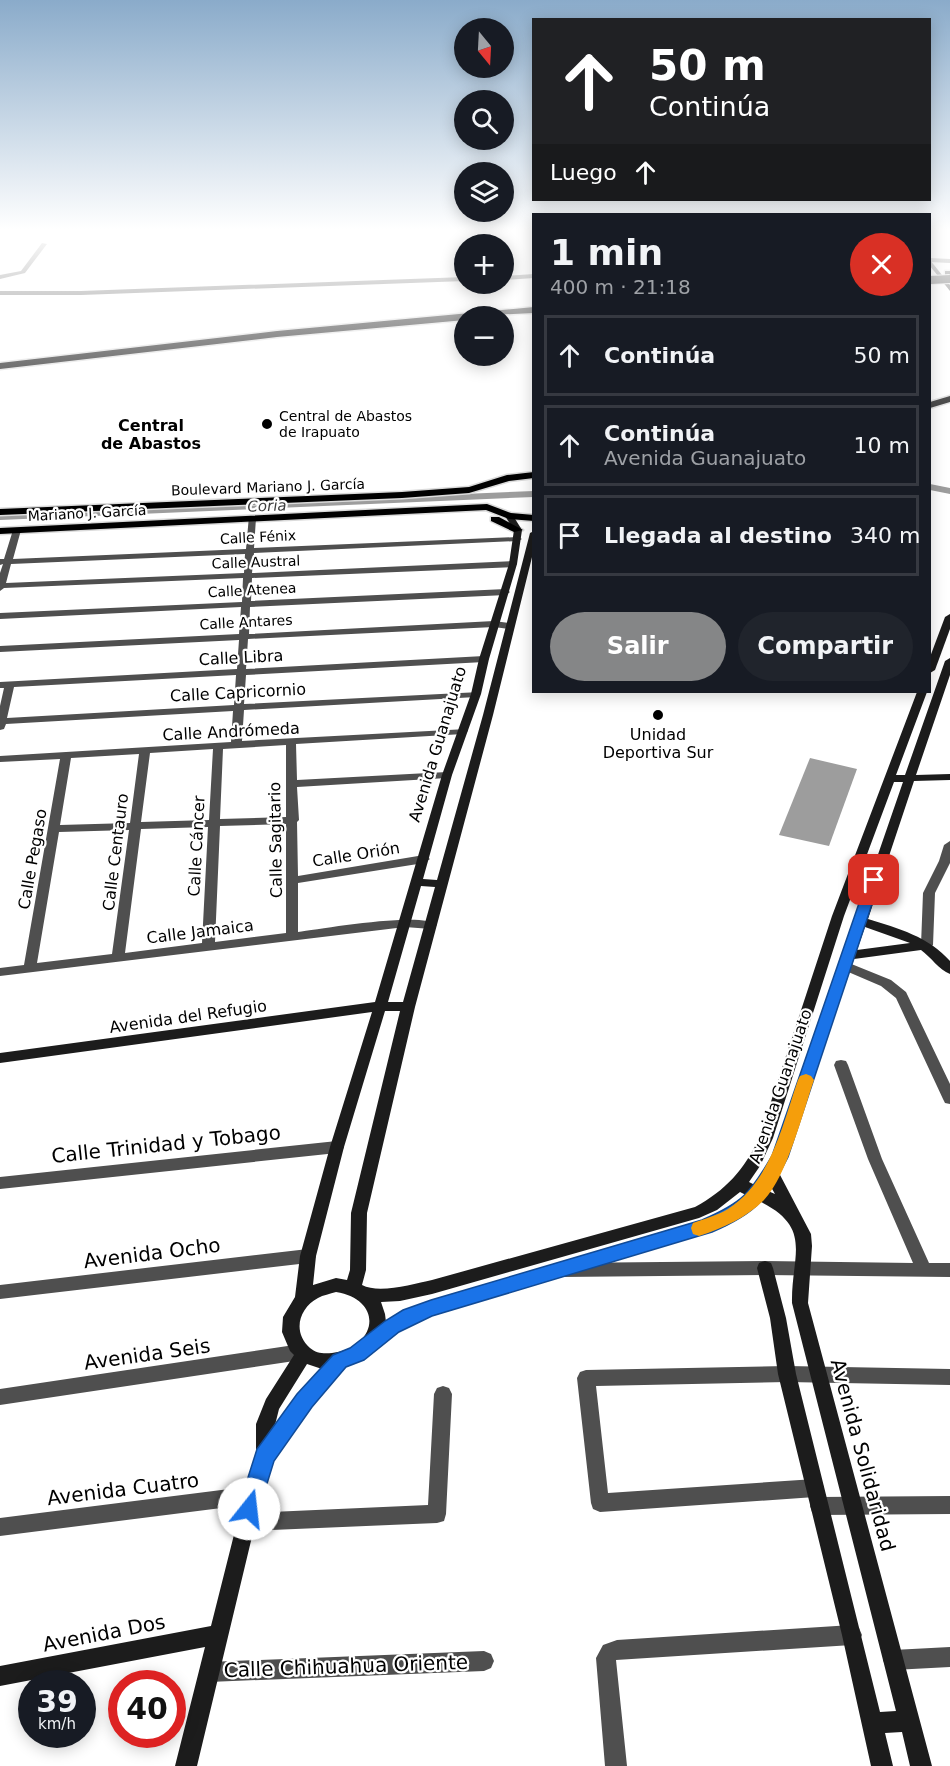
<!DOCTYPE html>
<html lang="es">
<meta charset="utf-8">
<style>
:root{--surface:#171b24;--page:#20242c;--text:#f1f3f6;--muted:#9ea1a6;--line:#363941;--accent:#858687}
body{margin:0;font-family:"DejaVu Sans",sans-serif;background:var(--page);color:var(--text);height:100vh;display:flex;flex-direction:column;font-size:22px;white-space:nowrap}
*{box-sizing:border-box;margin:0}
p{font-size:20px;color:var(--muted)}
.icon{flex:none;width:33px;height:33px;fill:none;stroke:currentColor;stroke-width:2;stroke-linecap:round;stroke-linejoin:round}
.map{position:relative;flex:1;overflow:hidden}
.drawer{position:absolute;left:532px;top:213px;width:399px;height:480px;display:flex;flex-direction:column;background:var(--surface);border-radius:0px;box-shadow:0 3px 15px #0003}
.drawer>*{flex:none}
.banner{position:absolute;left:532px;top:18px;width:399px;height:183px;border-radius:0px;box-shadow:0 3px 15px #0003;background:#202124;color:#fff;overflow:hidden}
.needle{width:39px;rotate:162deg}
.tools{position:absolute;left:454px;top:18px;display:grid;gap:12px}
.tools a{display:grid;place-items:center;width:60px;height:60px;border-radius:50%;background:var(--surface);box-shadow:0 3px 15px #0003;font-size:30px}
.speed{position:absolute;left:18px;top:1670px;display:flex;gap:12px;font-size:30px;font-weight:700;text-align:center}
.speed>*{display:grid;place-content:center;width:78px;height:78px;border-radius:50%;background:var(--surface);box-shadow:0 3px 15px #0003;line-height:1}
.speed small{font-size:15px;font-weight:400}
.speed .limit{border:9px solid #d22;background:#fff;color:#111}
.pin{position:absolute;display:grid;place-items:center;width:51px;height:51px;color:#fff;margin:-26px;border-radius:12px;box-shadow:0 3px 9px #0006}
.me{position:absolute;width:66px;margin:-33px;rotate:16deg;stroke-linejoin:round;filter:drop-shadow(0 0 4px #0008)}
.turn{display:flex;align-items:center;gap:21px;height:126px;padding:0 18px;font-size:27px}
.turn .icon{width:78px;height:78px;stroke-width:2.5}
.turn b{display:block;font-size:42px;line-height:51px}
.then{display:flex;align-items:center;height:57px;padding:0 18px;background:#0003;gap:12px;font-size:22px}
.round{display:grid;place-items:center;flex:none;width:63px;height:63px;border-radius:32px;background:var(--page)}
.head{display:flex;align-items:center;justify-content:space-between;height:102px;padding:0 18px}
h1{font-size:36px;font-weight:700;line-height:45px}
.action{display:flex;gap:12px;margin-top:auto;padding:12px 18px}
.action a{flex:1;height:69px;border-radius:36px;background:var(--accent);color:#fff;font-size:24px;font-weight:700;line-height:69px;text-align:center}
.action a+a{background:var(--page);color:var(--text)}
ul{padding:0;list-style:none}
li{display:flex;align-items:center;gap:18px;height:81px;margin:0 12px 9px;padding:0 6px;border:3px solid var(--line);border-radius:0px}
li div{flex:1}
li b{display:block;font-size:22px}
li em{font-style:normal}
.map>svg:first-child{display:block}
.water{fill:#9d9d9d}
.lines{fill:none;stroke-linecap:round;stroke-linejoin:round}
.canal{fill:#9d9d9d;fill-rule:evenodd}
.primary-casing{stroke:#dbdbdb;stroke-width:3}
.highway-casing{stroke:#dbdbdb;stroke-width:3}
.street{fill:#4f4f4f;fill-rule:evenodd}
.secondary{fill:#1c1c1c;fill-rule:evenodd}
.primary{fill:#000;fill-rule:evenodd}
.highway{fill:#000;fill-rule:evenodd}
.highway-bridge-casing{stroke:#dbdbdb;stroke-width:10;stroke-linecap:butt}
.highway-bridge{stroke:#000;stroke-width:8}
.route{fill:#1a73e8;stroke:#114b97;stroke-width:1.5}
.slow{fill:#f59e0b}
.poi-dot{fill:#000;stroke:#fff;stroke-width:2}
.labels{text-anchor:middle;stroke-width:4.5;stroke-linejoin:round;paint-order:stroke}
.far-poi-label{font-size:14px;fill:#000;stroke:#fff;text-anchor:start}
.far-street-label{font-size:14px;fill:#000;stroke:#fff}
.far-water-label{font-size:15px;font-style:italic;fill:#3e3e3e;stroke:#fff}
.far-quarter-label{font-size:16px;font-weight:bold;fill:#000;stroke:#fff}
.street-label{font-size:16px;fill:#000;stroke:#fff}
.poi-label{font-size:16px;fill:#000;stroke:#fff}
.near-street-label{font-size:20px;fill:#000;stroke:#fff}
</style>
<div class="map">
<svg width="950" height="1766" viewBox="0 0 950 1766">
<rect width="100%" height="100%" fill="#fff"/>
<!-- water -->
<polygon class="water" points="810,758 857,769 829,846 779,835"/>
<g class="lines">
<!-- canal -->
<g class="canal">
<polygon points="930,484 950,488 950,494 930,490"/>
<polygon points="534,491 534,497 0,520 0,514"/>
</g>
<defs>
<g id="primary">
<polygon points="950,396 950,402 930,408 930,402"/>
<polygon points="534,472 534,478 509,481 469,493 402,498 0,515 0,509 402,492 469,487 507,475"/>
<polygon points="487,504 511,513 534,515 534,521 509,519 486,510 0,534 0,528"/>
<polygon points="491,517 499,517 523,530 514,532 491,521"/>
</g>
<g id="highway">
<rect x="945" y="271" width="5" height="4"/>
<polygon points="534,307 534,313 465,316 465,320 277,337 0,369 0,363 277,331"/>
</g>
</defs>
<!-- primary casing -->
<use href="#primary" class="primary-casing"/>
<!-- highway casing -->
<use href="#highway" class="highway-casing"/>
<!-- street -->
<g class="street">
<polygon points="42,243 47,244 25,273 0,279 0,275 21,271"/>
<polygon points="930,258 950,259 950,263 930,262"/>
<polygon points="534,274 534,278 504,280 504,276"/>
<polygon points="465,277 465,281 81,295 0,295 0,291 81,291"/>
<path d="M 249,516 L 256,518 L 254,548 L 518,537 L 522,539 L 518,541 L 254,553 L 252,573 L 513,561 L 517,564 L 513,567 L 252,578 L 251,601 L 506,589 L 510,592 L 506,595 L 250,607 L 249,634 L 494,621 L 509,623 L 514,626 L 509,629 L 494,627 L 248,639 L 246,669 L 484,656 L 489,659 L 484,662 L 246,675 L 244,704 L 480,692 L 480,696 L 476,697 L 244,710 L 242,741 L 467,729 L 468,731 L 463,734 L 296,744 L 297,780 L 447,772 L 452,775 L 447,778 L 297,787 L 299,820 L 297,822 L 298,876 L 424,855 L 430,859 L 424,863 L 298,883 L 298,932 C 321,929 424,911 437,925 L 431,929 L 405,927 L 0,976 L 0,968 L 24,965 L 60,759 L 0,762 L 0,756 L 231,742 L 233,711 L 6,724 L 4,729 L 0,730 L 0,706 L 4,688 L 0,688 L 0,682 L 237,669 L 239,640 L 0,652 L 0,646 L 239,634 L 241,607 L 0,619 L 0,613 L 242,602 L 243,578 L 4,588 L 0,591 L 0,573 L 3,564 L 0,565 L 0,559 L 4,559 L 13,530 L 17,528 L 21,530 L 13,559 L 246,549 ZM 245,554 L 244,573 L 6,583 L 11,564 ZM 236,675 L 234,705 L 7,718 L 14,687 ZM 286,745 L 286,817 L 220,819 L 223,749 ZM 213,749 L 209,820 L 141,822 L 150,753 ZM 139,754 L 130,823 L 60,825 L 71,758 ZM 286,824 L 286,933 L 215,942 L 220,826 ZM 208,827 L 202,943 L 125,953 L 141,829 ZM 129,830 L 112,954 L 37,963 L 59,832 Z"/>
<polygon points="950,841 950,863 935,893 933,945 927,949 921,945 923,893 939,861 944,845"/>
<polygon points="844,961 891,980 906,992 950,1084 950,1104 945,1103 943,1099 896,998 881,986 839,968 838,965"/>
<polygon points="841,1060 846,1061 848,1065 882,1159 929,1263 950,1263 950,1277 765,1275 561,1277 555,1275 553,1270 555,1265 561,1263 765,1261 913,1263 868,1159 834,1065 836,1061"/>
<polygon points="337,1141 342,1143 344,1147 342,1151 337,1153 0,1189 0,1177"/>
<polygon points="308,1249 314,1251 316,1256 314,1261 308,1263 0,1299 0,1285"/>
<polygon points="301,1344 307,1347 310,1352 307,1357 301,1360 0,1405 0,1389"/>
<polygon points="787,1366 950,1369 950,1385 787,1382 596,1386 608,1493 815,1479 822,1482 824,1488 822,1494 815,1497 600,1512 593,1509 591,1503 577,1378 580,1372 586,1370"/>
<polygon points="443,1386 449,1388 452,1394 446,1514 444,1521 437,1523 246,1531 239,1529 237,1522 239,1515 246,1513 428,1505 434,1394 437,1388"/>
<polygon points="253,1486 260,1489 262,1495 260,1501 253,1504 0,1536 0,1518"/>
<polygon points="950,1496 950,1514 819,1515 812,1512 810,1506 812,1500 819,1497"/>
<polygon points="852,1625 859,1628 862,1635 859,1642 852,1645 616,1660 627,1766 605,1766 596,1658 603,1645 617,1640"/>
<polygon points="950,1647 950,1667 893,1670 886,1667 883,1660 886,1653 893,1650"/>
<polygon points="484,1651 491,1654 494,1661 491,1668 484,1671 209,1682 202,1679 199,1672 202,1665 209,1662"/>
</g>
<!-- secondary -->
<g class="secondary">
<polygon points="930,260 950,285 950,291 930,266"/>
<path d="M 506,514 L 512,514 L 522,530 L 517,564 L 489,659 L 481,694 L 452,775 L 423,879 L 437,880 L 483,715 L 530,533 L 534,531 L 534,549 L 493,715 L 415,1007 L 367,1213 L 366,1270 L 362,1285 C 379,1294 413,1284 432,1280 L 695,1207 C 725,1191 745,1169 759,1138 L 832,916 L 917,692 L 927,692 L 896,775 L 905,775 L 945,661 L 950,658 L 950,675 L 916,775 L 950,774 L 950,780 L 914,781 L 868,919 C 898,928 929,937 950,961 L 950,974 C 939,970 931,957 921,950 L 854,959 L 787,1157 L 779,1173 L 811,1234 L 812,1246 L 808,1303 L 932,1766 L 910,1766 L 902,1732 L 885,1733 L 893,1766 L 871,1766 L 842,1635 L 778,1374 L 770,1318 L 757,1268 L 759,1263 L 765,1261 L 771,1263 L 773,1268 L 786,1318 L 796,1374 L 880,1712 L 896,1711 L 792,1303 C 791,1255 814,1228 759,1201 L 746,1213 L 726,1226 L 416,1321 L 377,1346 L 365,1358 L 345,1366 L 311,1407 L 273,1460 L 262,1495 L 197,1766 L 175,1766 L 205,1647 L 0,1686 L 0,1666 L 211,1626 L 244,1495 L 256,1456 L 256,1424 L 266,1399 L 294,1355 L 290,1351 L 282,1332 L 283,1317 L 295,1297 L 300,1256 L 330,1147 L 372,1012 L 0,1063 L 0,1053 L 375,1002 L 442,775 L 471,694 L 479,659 L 509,564 L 514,530 L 505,516 ZM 894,782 L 903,782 L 844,953 L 841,956 L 842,958 L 773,1157 L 755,1185 L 749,1182 L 760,1166 L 773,1138 L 844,916 ZM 421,886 L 435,887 L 403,1002 L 388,1002 ZM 865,927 L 910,943 L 857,950 ZM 385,1011 L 400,1011 L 351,1213 L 350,1270 L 347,1280 L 336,1278 L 313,1285 L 316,1256 L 344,1147 ZM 771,1187 L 775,1194 L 768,1191 ZM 740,1192 L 746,1195 L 715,1216 L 431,1301 L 404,1311 L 386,1322 L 385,1314 L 381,1302 L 400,1301 L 432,1294 L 699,1218 L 717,1210 ZM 336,1292 C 385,1300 377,1348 332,1353 C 323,1354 316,1353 310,1348 C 292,1332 299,1308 318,1298 C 323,1295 330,1294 336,1292 ZM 307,1364 L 322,1369 L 274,1429 L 279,1409 Z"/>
<polygon points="950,614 950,629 935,670 930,673 930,657 945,617"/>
</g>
<!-- primary -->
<use href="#primary" class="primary"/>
<!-- highway -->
<use href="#highway" class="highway"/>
<defs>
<polyline id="highway-bridge" points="931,280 950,279"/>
</defs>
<!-- highway-bridge casing -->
<use href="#highway-bridge" class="highway-bridge-casing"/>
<!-- highway-bridge -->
<use href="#highway-bridge" class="highway-bridge"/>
</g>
<!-- sky -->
<linearGradient id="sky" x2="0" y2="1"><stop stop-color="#8aabca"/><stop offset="0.48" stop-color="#fff"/><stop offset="1" stop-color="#fff" stop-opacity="0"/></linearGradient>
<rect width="950" height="477" fill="url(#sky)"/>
<!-- route -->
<path class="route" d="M 874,876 L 880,880 L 788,1157 C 766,1200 758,1212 712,1232 L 432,1316 L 399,1332 L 364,1360 L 346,1367 L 312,1407 L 274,1461 L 257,1516 L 249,1519 L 242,1516 L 238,1509 L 257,1449 L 297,1394 L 333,1355 L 350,1348 L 385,1321 L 403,1310 L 431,1300 L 702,1220 C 742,1203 750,1194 772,1156 L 867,880 Z"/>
<!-- slow -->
<path class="slow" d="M 806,1074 L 811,1076 L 814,1080 C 803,1112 787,1176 764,1200 C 746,1218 723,1228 699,1236 L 693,1234 L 691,1228 L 693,1223 C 704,1219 718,1215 728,1209 C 771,1181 782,1126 798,1080 L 800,1076 Z"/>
<!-- markers -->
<g class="poi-dot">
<circle cx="267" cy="424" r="6"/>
<circle cx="658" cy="715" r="6"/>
</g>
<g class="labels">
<!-- far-poi labels -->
<g class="far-poi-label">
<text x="279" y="421">Central de Abastos<tspan x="279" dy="16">de Irapuato</tspan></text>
</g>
<!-- far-street labels -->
<g class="far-street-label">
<text transform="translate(268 487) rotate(-2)" y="5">Boulevard Mariano J. García</text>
<text transform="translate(87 513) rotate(-3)" y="5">Mariano J. García</text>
<text transform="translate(258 537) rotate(-3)" y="5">Calle Fénix</text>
<text transform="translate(256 562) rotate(-2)" y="5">Calle Austral</text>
<text transform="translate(252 590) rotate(-3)" y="5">Calle Atenea</text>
<text transform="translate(246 622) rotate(-3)" y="5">Calle Antares</text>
</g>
<!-- far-water labels -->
<g class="far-water-label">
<text transform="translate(267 506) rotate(-2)" y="5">Coria</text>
</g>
<!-- far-quarter labels -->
<g class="far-quarter-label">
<text x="151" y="431">Central<tspan x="151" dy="18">de Abastos</tspan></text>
</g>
<!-- street labels -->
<g class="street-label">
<text transform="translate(241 657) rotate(-3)" y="6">Calle Libra</text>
<text transform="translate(238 692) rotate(-3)" y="6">Calle Capricornio</text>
<text transform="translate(231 731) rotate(-3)" y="6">Calle Andrómeda</text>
<text transform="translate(437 744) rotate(-73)" y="6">Avenida Guanajuato</text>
<text transform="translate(275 840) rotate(-91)" y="6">Calle Sagitario</text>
<text transform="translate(196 846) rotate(-87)" y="6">Calle Cáncer</text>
<text transform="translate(115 852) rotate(-83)" y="6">Calle Centauro</text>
<text transform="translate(356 854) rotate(-9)" y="6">Calle Orión</text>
<text transform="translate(32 859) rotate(-80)" y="6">Calle Pegaso</text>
<text transform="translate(200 931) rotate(-7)" y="6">Calle Jamaica</text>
<text transform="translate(188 1016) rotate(-8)" y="6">Avenida del Refugio</text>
<text transform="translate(780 1086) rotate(-71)" y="6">Avenida Guanajuato</text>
</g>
<!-- poi labels -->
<g class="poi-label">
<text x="658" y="740">Unidad<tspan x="658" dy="18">Deportiva Sur</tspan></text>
</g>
<!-- near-street labels -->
<g class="near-street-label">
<text transform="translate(166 1144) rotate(-6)" y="7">Calle Trinidad y Tobago</text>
<text transform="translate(152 1253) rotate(-7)" y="7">Avenida Ocho</text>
<text transform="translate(147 1354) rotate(-8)" y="7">Avenida Seis</text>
<text transform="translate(863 1455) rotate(75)" y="7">Avenida Solidaridad</text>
<text transform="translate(123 1489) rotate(-7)" y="7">Avenida Cuatro</text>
<text transform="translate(104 1633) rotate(-11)" y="7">Avenida Dos</text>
<text transform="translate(346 1666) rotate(-2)" y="7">Calle Chihuahua Oriente</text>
</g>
</g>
</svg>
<div class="tools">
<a><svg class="needle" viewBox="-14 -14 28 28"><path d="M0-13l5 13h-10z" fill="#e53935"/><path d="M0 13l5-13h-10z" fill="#9ea1a6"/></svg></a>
<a><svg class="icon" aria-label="search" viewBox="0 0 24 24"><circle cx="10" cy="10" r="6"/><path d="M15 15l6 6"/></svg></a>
<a><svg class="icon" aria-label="layers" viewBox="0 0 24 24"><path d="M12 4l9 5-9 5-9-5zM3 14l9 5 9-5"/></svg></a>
<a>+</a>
<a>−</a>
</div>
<div class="speed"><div>39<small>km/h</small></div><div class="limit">40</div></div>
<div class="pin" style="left:874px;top:880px;background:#d93025"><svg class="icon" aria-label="arrive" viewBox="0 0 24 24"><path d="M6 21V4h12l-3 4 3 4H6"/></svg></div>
<svg class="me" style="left:249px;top:1509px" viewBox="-20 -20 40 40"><circle r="19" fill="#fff"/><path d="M0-13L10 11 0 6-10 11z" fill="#1a73e8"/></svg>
<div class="banner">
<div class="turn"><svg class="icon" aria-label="ahead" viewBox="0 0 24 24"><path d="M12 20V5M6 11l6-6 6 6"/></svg><div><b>50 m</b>Continúa</div></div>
<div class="then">Luego<svg class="icon" aria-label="ahead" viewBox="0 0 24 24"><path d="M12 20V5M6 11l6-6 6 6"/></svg></div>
</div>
<section class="drawer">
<div class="head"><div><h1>1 min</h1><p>400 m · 21:18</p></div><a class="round" style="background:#d93025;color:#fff"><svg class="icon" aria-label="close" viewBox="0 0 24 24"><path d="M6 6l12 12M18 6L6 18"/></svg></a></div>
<ul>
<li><svg class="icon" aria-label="ahead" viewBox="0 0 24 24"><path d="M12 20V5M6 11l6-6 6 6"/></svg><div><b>Continúa</b></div><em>50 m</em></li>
<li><svg class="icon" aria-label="ahead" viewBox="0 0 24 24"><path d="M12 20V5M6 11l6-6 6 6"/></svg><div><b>Continúa</b><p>Avenida Guanajuato</p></div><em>10 m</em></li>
<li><svg class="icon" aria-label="arrive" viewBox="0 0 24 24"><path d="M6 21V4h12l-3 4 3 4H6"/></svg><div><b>Llegada al destino</b></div><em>340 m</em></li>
</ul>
<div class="action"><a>Salir</a><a>Compartir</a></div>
</section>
</div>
